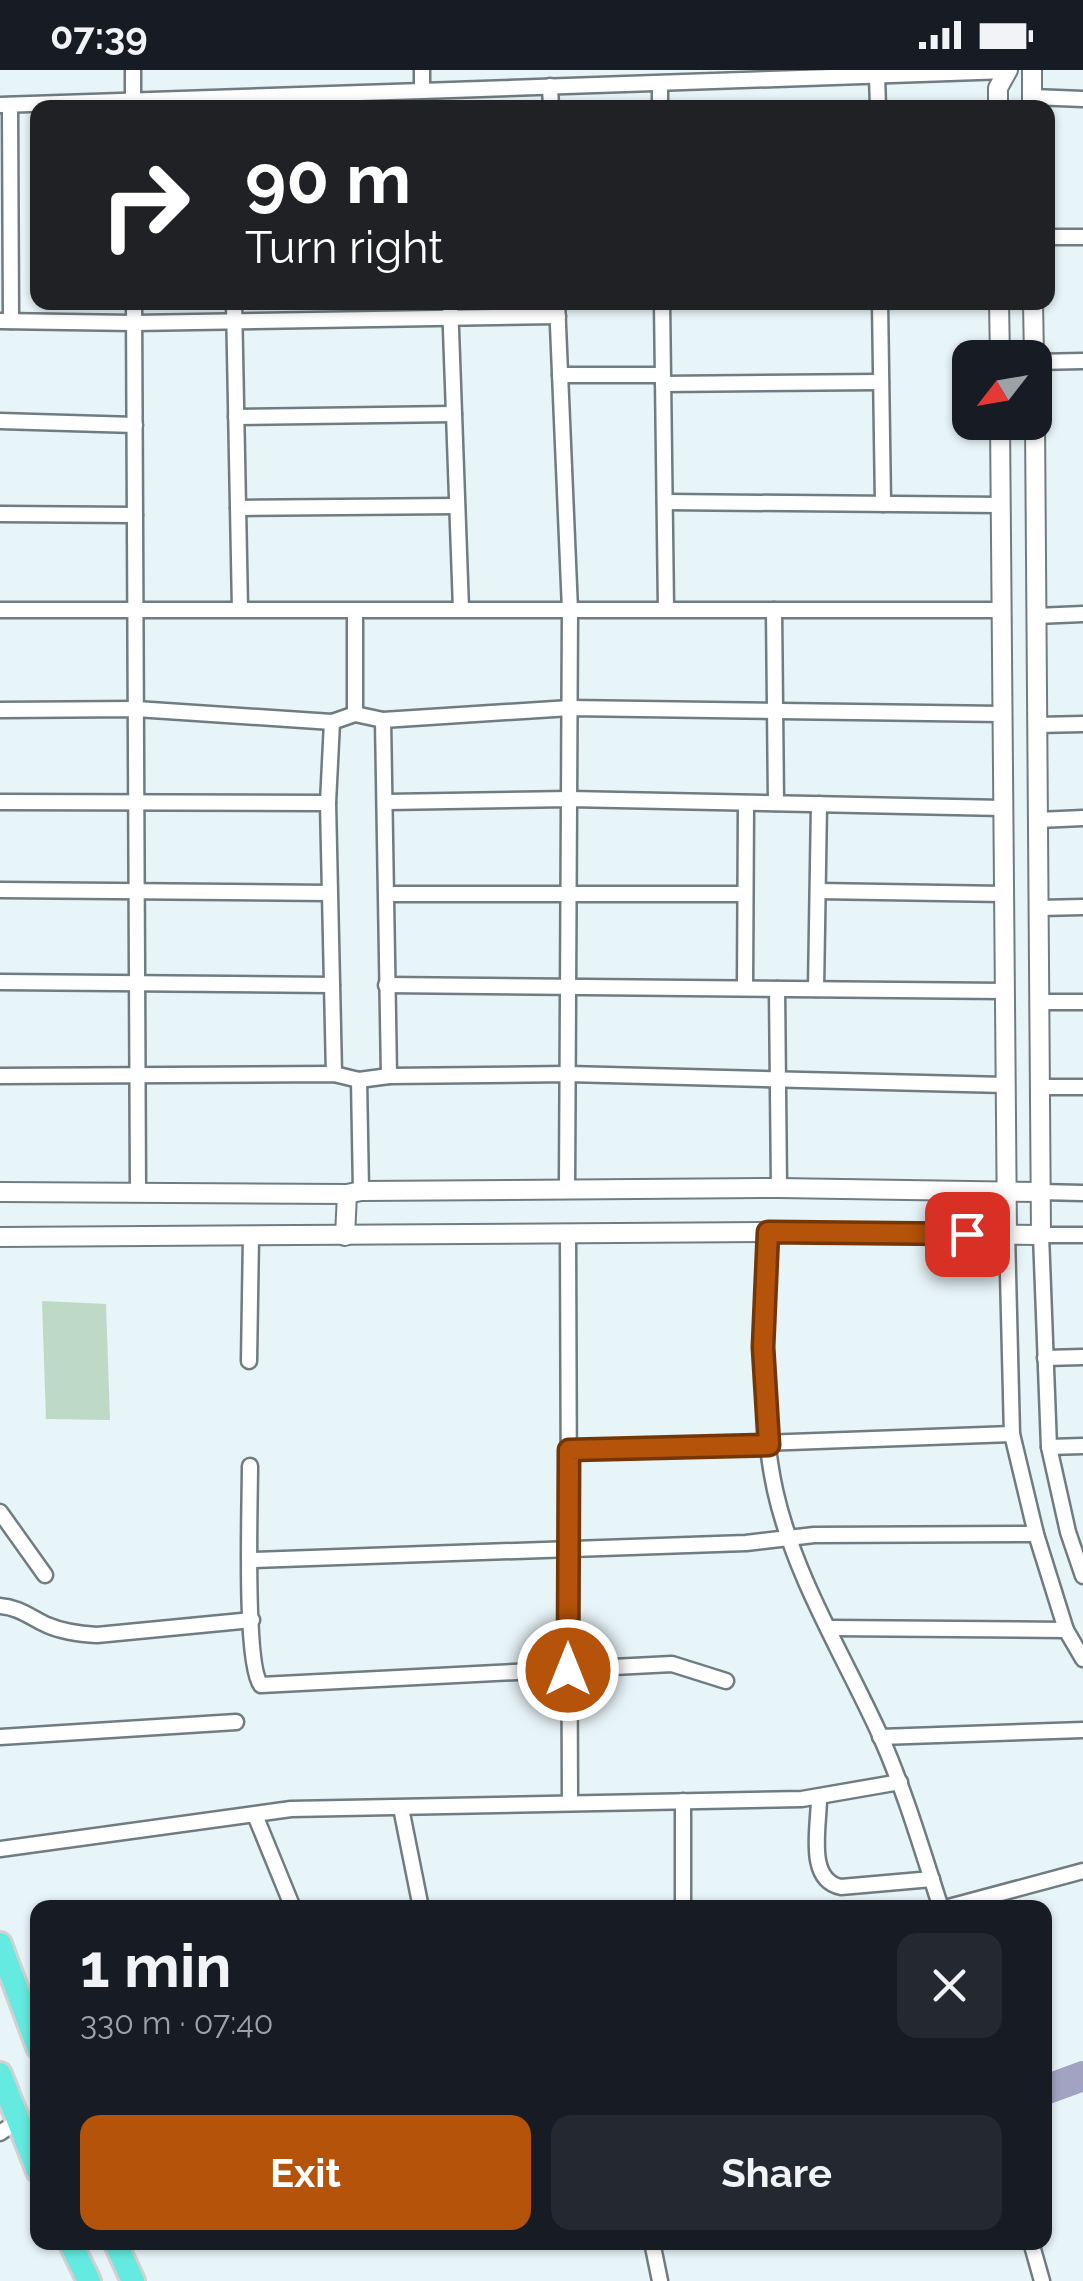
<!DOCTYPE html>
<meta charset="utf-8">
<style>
:root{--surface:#171b24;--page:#242831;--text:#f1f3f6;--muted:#9ea1a6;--accent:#b45309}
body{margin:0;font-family:Raleway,sans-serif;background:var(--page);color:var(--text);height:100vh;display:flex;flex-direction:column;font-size:38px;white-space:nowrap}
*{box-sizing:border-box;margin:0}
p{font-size:32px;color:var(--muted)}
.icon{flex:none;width:55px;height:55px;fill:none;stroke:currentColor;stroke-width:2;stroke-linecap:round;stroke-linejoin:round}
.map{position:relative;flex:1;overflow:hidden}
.panel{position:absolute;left:30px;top:1830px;width:1022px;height:350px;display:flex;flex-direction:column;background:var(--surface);border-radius:20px;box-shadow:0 2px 8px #0004}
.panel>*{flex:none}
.guide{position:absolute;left:30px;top:30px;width:1025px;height:210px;border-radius:20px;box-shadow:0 2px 8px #0004;background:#202124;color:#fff;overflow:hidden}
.needle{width:65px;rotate:239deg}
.buttons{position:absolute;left:952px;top:270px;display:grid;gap:20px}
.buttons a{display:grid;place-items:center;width:100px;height:100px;border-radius:20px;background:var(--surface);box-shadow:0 2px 8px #0004;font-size:50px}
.pin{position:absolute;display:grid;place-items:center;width:85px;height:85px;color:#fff;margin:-42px;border-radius:20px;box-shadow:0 5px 15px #0006}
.me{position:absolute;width:110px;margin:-55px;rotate:0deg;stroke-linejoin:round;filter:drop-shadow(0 0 8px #0008)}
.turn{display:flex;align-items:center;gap:35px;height:210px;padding:0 50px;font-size:45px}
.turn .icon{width:130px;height:130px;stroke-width:2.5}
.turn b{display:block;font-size:70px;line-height:85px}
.round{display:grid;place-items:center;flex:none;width:105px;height:105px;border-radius:20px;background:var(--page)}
.headline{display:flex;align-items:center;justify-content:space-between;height:170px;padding:0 50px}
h1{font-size:60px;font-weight:700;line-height:75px}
.primary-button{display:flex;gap:20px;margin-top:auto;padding:20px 50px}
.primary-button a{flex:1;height:115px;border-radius:20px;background:var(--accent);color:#fff;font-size:40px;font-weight:700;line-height:115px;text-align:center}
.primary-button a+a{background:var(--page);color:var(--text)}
.status{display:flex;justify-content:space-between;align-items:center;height:70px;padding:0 50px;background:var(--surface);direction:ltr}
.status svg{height:28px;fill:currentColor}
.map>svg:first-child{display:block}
.grass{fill:#bfd9c7}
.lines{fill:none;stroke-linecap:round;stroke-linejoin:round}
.river{stroke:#a2a2c3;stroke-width:30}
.minor-casing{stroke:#717c80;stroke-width:19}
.tertiary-casing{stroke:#717c80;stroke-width:22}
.trunk-casing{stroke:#d0d1d1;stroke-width:28}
.minor{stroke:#fff;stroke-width:14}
.tertiary{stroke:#fff;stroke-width:18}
.trunk{stroke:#64eae0;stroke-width:22}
.route-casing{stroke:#753606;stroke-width:25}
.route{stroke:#b45309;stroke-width:18}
</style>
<div class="status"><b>07:39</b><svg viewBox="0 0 49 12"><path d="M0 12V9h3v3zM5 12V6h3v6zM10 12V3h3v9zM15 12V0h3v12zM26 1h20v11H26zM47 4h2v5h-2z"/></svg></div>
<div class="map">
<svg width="1083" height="2211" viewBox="0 0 1083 2211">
<rect width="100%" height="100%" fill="#e7f4f8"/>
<!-- grass -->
<polygon class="grass" points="42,1231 106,1234 110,1350 46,1349"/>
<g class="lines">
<!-- river -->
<polyline class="river" points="1045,2020 1083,2006"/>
<defs>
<g id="minor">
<polyline points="133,0 133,38"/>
<polyline points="422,0 422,21 1007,1"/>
<polyline points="877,5 878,38"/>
<polyline points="660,15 660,38"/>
<polyline points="550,16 551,38"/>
<polyline points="1032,27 1083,29"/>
<polyline points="0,35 422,21"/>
<polyline points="10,35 11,251"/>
<polyline points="1048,167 1083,167"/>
<polyline points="134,232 138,1123"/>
<polyline points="234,232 240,539"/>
<polyline points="450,232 461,539"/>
<polyline points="557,232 570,540 567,1119"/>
<polyline points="662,232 666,539"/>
<polyline points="880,232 883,434"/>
<polyline points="0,251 134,253 558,246"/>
<polyline points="1035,292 1083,291"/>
<polyline points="560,305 662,305"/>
<polyline points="663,314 881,312"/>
<polyline points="236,347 454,344"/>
<polyline points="0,351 135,355"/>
<polyline points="665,432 1001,435"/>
<polyline points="238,438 457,436"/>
<polyline points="0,444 135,445"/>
<polyline points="0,540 1001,540"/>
<polyline points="774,540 776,733"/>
<polyline points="1036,546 1083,544"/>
<polyline points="0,640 136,639 332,652 355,644 383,650 570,638 1002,644"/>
<polyline points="355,644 355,541"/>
<polyline points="383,650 389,1006"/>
<polyline points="332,652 328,733 334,1004"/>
<polyline points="1037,655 1083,654"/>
<polyline points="0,732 328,733"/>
<polyline points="387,732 569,729 1003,738"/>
<polyline points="1038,750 1083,748"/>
<polyline points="0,820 329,823"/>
<polyline points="818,821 1004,824"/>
<polyline points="387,824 745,824"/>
<polyline points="1039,838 1083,837"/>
<polyline points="0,912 332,915"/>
<polyline points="386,915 1004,921"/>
<polyline points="745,918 746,733"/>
<polyline points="777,919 779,1118"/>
<polyline points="816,919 819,734"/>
<polyline points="1039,932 1083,932"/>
<polyline points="0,1006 334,1004 359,1010 389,1006 568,1004 1005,1015"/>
<polyline points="359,1010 361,1121"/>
<polyline points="1040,1017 1083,1017"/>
<polyline points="1040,1122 1083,1123"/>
<path d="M 768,1162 C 764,1247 757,1336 775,1420 C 794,1506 844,1586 880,1665 C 905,1721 922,1780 941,1838"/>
<polyline points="568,1163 570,1733"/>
<polyline points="1007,1164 1012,1364 1036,1464 1066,1560 1083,1589"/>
<polyline points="1083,1165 1041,1165 1049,1377 1068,1462 1083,1506"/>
<polyline points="1045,1288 1083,1287"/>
<polyline points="249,1291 251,1166"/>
<polyline points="1049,1377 1083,1376"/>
<polyline points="569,1380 1012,1364"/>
<path d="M 250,1396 C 250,1433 244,1594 261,1615 L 672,1594 L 726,1611"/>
<polyline points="0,1442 45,1505"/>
<polyline points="251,1490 746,1473 814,1465 1036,1464"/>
<path d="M 0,1536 C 18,1537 30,1547 47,1555 C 63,1562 79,1564 97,1565 L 252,1550"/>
<polyline points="829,1558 1066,1560"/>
<polyline points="0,1667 236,1652"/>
<polyline points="880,1667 1083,1660"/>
<path d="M 819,1728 C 819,1757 806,1810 841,1817 L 932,1809"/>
<polyline points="683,1731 683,1838"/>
<polyline points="401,1738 421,1838"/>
<polyline points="255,1745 293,1838"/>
<polyline points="0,1779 291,1739 802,1729 900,1712"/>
<polyline points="945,1838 1083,1801"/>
<polyline points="0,2063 16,2052"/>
<polyline points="652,2172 660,2211"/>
<polyline points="1031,2172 1042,2211"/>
</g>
<g id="tertiary">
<polyline points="1032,0 1032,38"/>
<polyline points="998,38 998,18 1008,0"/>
<polyline points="999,232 1000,288"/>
<polyline points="1033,232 1034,288"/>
<polyline points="1000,352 1007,1164"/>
<polyline points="0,1122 347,1124 361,1121 779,1118 1040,1122"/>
<polyline points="345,1166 347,1124"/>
<polyline points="0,1167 768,1162 1041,1165 1035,352"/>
</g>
<g id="trunk">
<polyline points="0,1874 38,1977"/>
<polyline points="0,2004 38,2101"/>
<polyline points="70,2172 89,2211"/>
<polyline points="115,2172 133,2211"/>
</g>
</defs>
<!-- minor casing -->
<use href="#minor" class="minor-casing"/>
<!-- tertiary casing -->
<use href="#tertiary" class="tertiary-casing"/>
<!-- trunk casing -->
<use href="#trunk" class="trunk-casing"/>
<!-- minor -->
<use href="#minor" class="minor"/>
<!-- tertiary -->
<use href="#tertiary" class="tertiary"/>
<!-- trunk -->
<use href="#trunk" class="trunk"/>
</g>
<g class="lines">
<defs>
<polyline id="route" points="568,1600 569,1380 769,1375 763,1277 768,1162 967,1164"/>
</defs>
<!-- route casing -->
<use href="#route" class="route-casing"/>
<!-- route -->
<use href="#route" class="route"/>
</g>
</svg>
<div class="buttons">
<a><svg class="needle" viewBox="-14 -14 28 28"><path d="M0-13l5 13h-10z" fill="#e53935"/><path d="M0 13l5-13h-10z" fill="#9ea1a6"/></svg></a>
</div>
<div class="pin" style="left:967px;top:1164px;background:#d93025"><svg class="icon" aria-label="arrive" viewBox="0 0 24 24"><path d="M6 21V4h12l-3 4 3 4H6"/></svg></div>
<svg class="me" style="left:568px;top:1600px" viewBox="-20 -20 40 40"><circle r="17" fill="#b45309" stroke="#fff" stroke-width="3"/><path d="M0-11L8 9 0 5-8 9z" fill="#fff"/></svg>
<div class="guide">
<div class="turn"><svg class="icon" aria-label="right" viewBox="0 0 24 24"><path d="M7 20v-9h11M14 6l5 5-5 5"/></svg><div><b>90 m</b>Turn right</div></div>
</div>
<section class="panel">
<div class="headline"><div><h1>1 min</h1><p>330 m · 07:40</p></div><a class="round"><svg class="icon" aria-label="close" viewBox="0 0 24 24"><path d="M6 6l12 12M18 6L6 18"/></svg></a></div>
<div class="primary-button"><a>Exit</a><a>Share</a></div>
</section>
</div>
